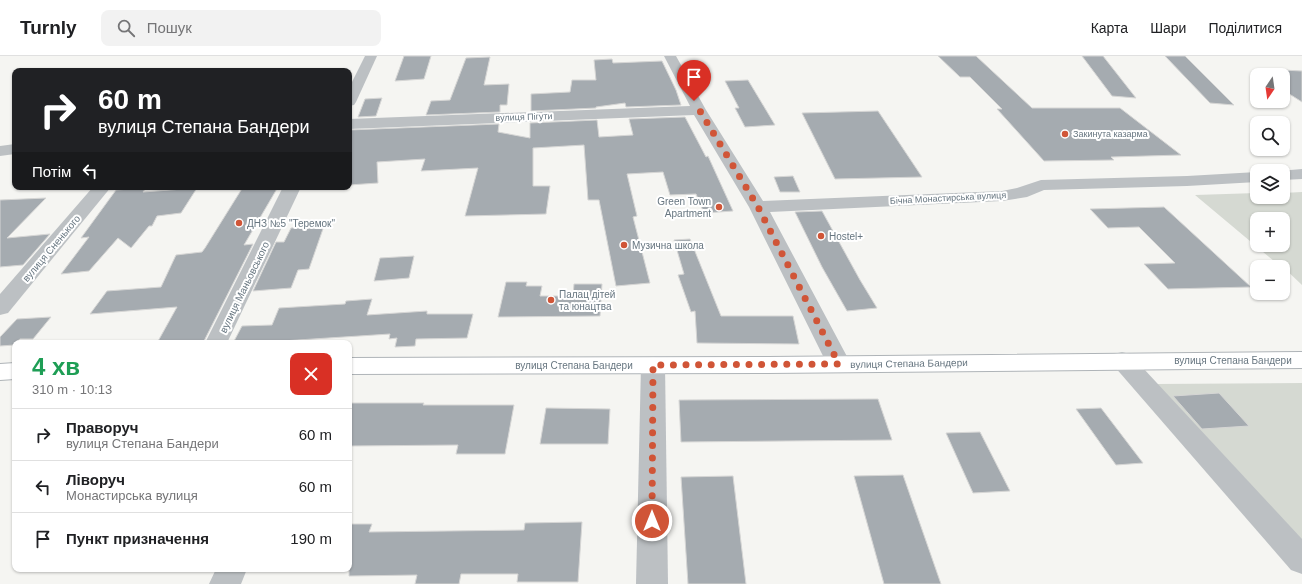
<!DOCTYPE html>
<html lang="uk">
<meta charset="utf-8">
<style>
:root{--surface:#fff;--page:#f2f2f2;--text:#202124;--muted:#757577;--line:#e0e0e0}
body{margin:0;font-family:Arial,sans-serif;background:var(--page);color:var(--text);height:100vh;display:flex;flex-direction:column;font-size:15px;white-space:nowrap}
*{box-sizing:border-box;margin:0}
p{font-size:13px;color:var(--muted)}
.icon{flex:none;width:22px;height:22px;fill:none;stroke:currentColor;stroke-width:2;stroke-linecap:round;stroke-linejoin:round}
.map{position:relative;flex:1;overflow:hidden}
.sheet{position:absolute;left:12px;top:284px;width:340px;height:232px;display:flex;flex-direction:column;background:var(--surface);border-radius:8px;box-shadow:0 1px 3px #0004}
.sheet>*{flex:none}
.banner{position:absolute;left:12px;top:12px;width:340px;height:122px;border-radius:8px;box-shadow:0 1px 3px #0004;background:#202124;color:#fff;overflow:hidden}
.needle{width:26px;rotate:193deg}
.fabs{position:absolute;left:1250px;top:12px;display:grid;gap:8px}
.fabs a{display:grid;place-items:center;width:40px;height:40px;border-radius:8px;background:var(--surface);box-shadow:0 1px 3px #0004;font-size:20px}
.pin{position:absolute;display:grid;place-items:center;width:34px;height:34px;color:#fff;margin:-41px -17px;border-radius:50% 50% 50% 0;rotate:-45deg;box-shadow:0 0 4px #0007}
.pin .icon{rotate:45deg}
.me{position:absolute;width:44px;margin:-22px;rotate:0deg;stroke-linejoin:round;filter:drop-shadow(0 0 3px #0008)}
.turn{display:flex;align-items:center;gap:14px;height:84px;padding:0 20px;font-size:18px}
.turn .icon{width:52px;height:52px;stroke-width:2.5}
.turn b{display:block;font-size:28px;line-height:34px}
.then{display:flex;align-items:center;height:38px;padding:0 20px;background:#0003;gap:8px;font-size:15px}
.round{display:grid;place-items:center;flex:none;width:42px;height:42px;border-radius:8px;background:var(--page)}
.headline{display:flex;align-items:center;justify-content:space-between;height:68px;padding:0 20px}
h1{font-size:24px;font-weight:700;line-height:30px;color:#1e9e55}
ul{padding:0;list-style:none}
li{display:flex;align-items:center;gap:12px;height:52px;padding:0 20px;border-top:1px solid var(--line)}
li div{flex:1}
li b{display:block;font-size:15px}
li em{font-style:normal}
header{display:flex;align-items:center;gap:24px;box-sizing:border-box;height:56px;padding:0 20px;background:var(--surface);border-bottom:1px solid var(--line)}
header strong{font-size:19px}
nav{display:flex;gap:22px;margin-inline-start:auto;font-size:14px}
.search{width:280px;height:36px;background:var(--page);display:flex;align-items:center;gap:10px;box-sizing:border-box;padding:0 14px;border-radius:8px;color:var(--muted);font-size:15px}
.map>svg:first-child{display:block}
.green{fill:#d5d9d2;fill-rule:evenodd}
.building{fill:#a5abb0;stroke:#d6d6d5}
.lines{fill:none;stroke-linecap:round;stroke-linejoin:round}
.secondary-casing{stroke:#afb4b8;stroke-width:2}
.street{fill:#bcc0c3;fill-rule:evenodd}
.secondary{fill:#fff;fill-rule:evenodd}
.route{stroke:#d05537;stroke-width:7;stroke-dasharray:0 12.6}
.poi-dot{fill:#d05537;stroke:#fff;stroke-width:1.5}
.labels{text-anchor:middle;stroke-width:4;stroke-linejoin:round;paint-order:stroke}
.far-street-label{font-size:9px;fill:#677680;stroke:#fff}
.far-poi-label{font-size:9px;fill:#677680;stroke:#fff;text-anchor:start}
.poi-label{font-size:10px;fill:#677680;stroke:#fff;text-anchor:start}
.street-label{font-size:10px;fill:#677680;stroke:#fff}
</style>
<header>
<strong>Turnly</strong>
<div class="search"><svg class="icon" aria-label="search" viewBox="0 0 24 24"><circle cx="10" cy="10" r="6"/><path d="M15 15l6 6"/></svg>Пошук</div>
<nav><a>Карта</a><a>Шари</a><a>Поділитися</a></nav>
</header>
<div class="map">
<svg width="1302" height="528" viewBox="0 0 1302 528">
<rect width="100%" height="100%" fill="#f5f5f2"/>
<!-- green -->
<g class="green">
<path d="M 1302,136 L 1302,229 L 1283,211 L 1281,211 L 1195,139 L 1257,137 L 1257,141 L 1283,141 L 1283,137 ZM 1257,163 L 1283,163 L 1283,189 L 1257,189 Z"/>
<polygon points="1302,327 1302,489 1155,328"/>
</g>
<!-- building -->
<g class="building">
<polygon points="404,0 431,0 424,23 395,25"/>
<polygon points="938,0 976,0 1032,52 1120,52 1181,99 1111,101 1114,104 1044,105 997,53 1002,53 970,21 960,21"/>
<polygon points="1082,0 1103,0 1136,42 1112,40"/>
<polygon points="1165,0 1185,0 1234,49 1210,47"/>
<polygon points="490,1 484,29 509,28 507,49 500,49 500,56 426,59 431,45 450,44 466,2"/>
<polygon points="612,3 613,7 662,5 676,34 681,49 626,51 625,47 596,51 596,52 531,55 531,38 570,36 572,24 596,24 594,4"/>
<polygon points="1283,14 1302,15 1302,46 1283,34"/>
<polygon points="748,24 775,69 745,71 735,52 739,52 725,25"/>
<polygon points="382,42 376,60 358,61 365,43"/>
<polygon points="878,55 922,121 835,123 802,57"/>
<polygon points="685,61 706,101 708,100 733,155 704,157 696,138 670,139 663,116 627,118 637,160 633,161 650,227 616,230 599,144 588,144 584,89 533,92 533,130 550,130 546,158 465,160 478,112 421,115 425,103 377,106 378,127 349,129 349,74 499,68 498,76 530,82 530,67 597,64 599,81 633,79 629,63"/>
<polygon points="793,120 800,136 780,136 774,121"/>
<polygon points="243,131 278,131 244,189 253,188 204,285 157,287 177,251 90,258 107,235 161,231 176,199 202,196 205,192"/>
<polygon points="146,132 143,136 197,132 181,157 157,160 152,170 149,170 131,192 118,182 89,215 61,218 89,181 81,182 116,134"/>
<polygon points="46,142 7,182 50,178 23,209 0,211 0,144"/>
<polygon points="1164,151 1251,231 1168,233 1144,208 1175,207 1139,171 1108,172 1090,153"/>
<polygon points="822,155 860,224 877,252 847,255 822,211 795,156"/>
<polygon points="324,170 309,213 298,214 291,232 253,235 276,186 284,186 291,172"/>
<polygon points="690,183 721,260 793,260 799,288 697,287 695,255 691,256 678,219 684,218 674,184"/>
<polygon points="414,200 409,222 374,225 380,202"/>
<polygon points="506,226 527,226 526,230 542,230 540,240 573,240 574,228 602,228 600,260 498,261"/>
<polygon points="372,243 367,259 427,255 427,258 473,258 467,282 416,283 415,290 395,291 397,282 389,283 390,278 282,285 281,287 233,287 242,270 272,269 279,252 345,248 346,245"/>
<polygon points="51,261 33,283 20,283 15,287 15,289 0,290 0,281 17,263"/>
<polygon points="1219,337 1249,370 1202,373 1173,340"/>
<polygon points="878,343 892,384 681,386 679,344"/>
<polygon points="349,347 424,347 423,349 514,349 505,398 456,398 458,389 349,390"/>
<polygon points="546,352 610,353 608,388 540,388"/>
<polygon points="1101,352 1143,407 1116,409 1076,353"/>
<polygon points="980,376 1010,435 973,437 946,377"/>
<polygon points="903,419 941,528 884,528 854,420"/>
<polygon points="733,420 746,528 688,528 681,421"/>
<polygon points="582,466 578,526 517,526 518,518 461,518 459,528 415,528 417,519 349,520 349,468 372,468 369,476 524,474 525,467"/>
</g>
<g class="lines">
<defs>
<g id="secondary">
<polygon points="1302,296 1302,312 768,317 349,318 349,302 768,301"/>
<polygon points="15,307 15,323 0,324 0,308"/>
</g>
</defs>
<!-- secondary casing -->
<use href="#secondary" class="secondary-casing"/>
<!-- street -->
<g class="street">
<polygon points="365,0 377,0 356,46 354,49 349,50 349,32"/>
<polygon points="664,0 676,0 706,54 763,145 1002,135 1017,132 1041,124 1187,120 1257,116 1257,126 1187,130 1044,134 1027,141 1002,145 770,156 851,308 847,314 839,316 831,314 827,308 749,151 694,59 349,73 349,63 690,50"/>
<polygon points="15,88 15,98 0,100 0,90"/>
<polygon points="1302,113 1302,123 1283,124 1283,115 1279,115"/>
<polygon points="93,131 111,131 8,257 0,259 0,238"/>
<polygon points="283,131 301,131 227,287 205,287"/>
<polygon points="1122,296 1130,298 1302,483 1302,518 1291,514 1114,310 1110,304 1114,298"/>
<polygon points="653,301 661,303 665,309 668,528 636,528 641,309 645,303"/>
<polygon points="216,513 247,513 241,528 209,528"/>
</g>
<!-- secondary -->
<use href="#secondary" class="secondary"/>
</g>
<g class="lines">
<!-- route -->
<polyline class="route" points="652,465 653,309 839,308 758,151 694,45"/>
</g>
<!-- markers -->
<g class="poi-dot">
<circle cx="1065" cy="78" r="4"/>
<circle cx="719" cy="151" r="4"/>
<circle cx="239" cy="167" r="4"/>
<circle cx="821" cy="180" r="4"/>
<circle cx="624" cy="189" r="4"/>
<circle cx="551" cy="244" r="4"/>
</g>
<g class="labels">
<!-- far-street labels -->
<g class="far-street-label">
<text transform="translate(524 61) rotate(-2)" y="3">вулиця Пігути</text>
<text transform="translate(948 142) rotate(-3)" y="3">Бічна Монастирська вулиця</text>
</g>
<!-- far-poi labels -->
<g class="far-poi-label">
<text x="1073" y="81">Закинута казарма</text>
</g>
<!-- poi labels -->
<g class="poi-label">
<text x="711" y="149" text-anchor="end">Green Town<tspan x="711" dy="12">Apartment</tspan></text>
<text x="247" y="171">ДНЗ №5 "Теремок"</text>
<text x="829" y="184">Hostel+</text>
<text x="632" y="193">Музична школа</text>
<text x="559" y="242">Палац дітей<tspan x="559" dy="12">та юнацтва</tspan></text>
</g>
<!-- street labels -->
<g class="street-label">
<text transform="translate(51 192) rotate(-50)" y="4">вулиця Сненького</text>
<text transform="translate(244 231) rotate(-64)" y="4">вулиця Маньовського</text>
<text x="1233" y="308">вулиця Степана Бандери</text>
<text transform="translate(909 307) rotate(-1)" y="4">вулиця Степана Бандери</text>
<text x="574" y="313">вулиця Степана Бандери</text>
</g>
</g>
</svg>
<div class="fabs">
<a><svg class="needle" viewBox="-14 -14 28 28"><path d="M0-13l5 13h-10z" fill="#e53935"/><path d="M0 13l5-13h-10z" fill="#757577"/></svg></a>
<a><svg class="icon" aria-label="search" viewBox="0 0 24 24"><circle cx="10" cy="10" r="6"/><path d="M15 15l6 6"/></svg></a>
<a><svg class="icon" aria-label="layers" viewBox="0 0 24 24"><path d="M12 4l9 5-9 5-9-5zM3 14l9 5 9-5"/></svg></a>
<a>+</a>
<a>−</a>
</div>
<div class="pin" style="left:694px;top:45px;background:#d93025"><svg class="icon" aria-label="arrive" viewBox="0 0 24 24"><path d="M6 21V4h12l-3 4 3 4H6"/></svg></div>
<svg class="me" style="left:652px;top:465px" viewBox="-20 -20 40 40"><circle r="17" fill="#d05537" stroke="#fff" stroke-width="3"/><path d="M0-11L8 9 0 5-8 9z" fill="#fff"/></svg>
<div class="banner">
<div class="turn"><svg class="icon" aria-label="right" viewBox="0 0 24 24"><path d="M7 20v-9h11M14 6l5 5-5 5"/></svg><div><b>60 m</b>вулиця Степана Бандери</div></div>
<div class="then">Потім<svg class="icon" aria-label="left" viewBox="0 0 24 24"><path d="M17 20v-9H6M10 6l-5 5 5 5"/></svg></div>
</div>
<section class="sheet">
<div class="headline"><div><h1>4 хв</h1><p>310 m · 10:13</p></div><a class="round" style="background:#d93025;color:#fff"><svg class="icon" aria-label="close" viewBox="0 0 24 24"><path d="M6 6l12 12M18 6L6 18"/></svg></a></div>
<ul>
<li><svg class="icon" aria-label="right" viewBox="0 0 24 24"><path d="M7 20v-9h11M14 6l5 5-5 5"/></svg><div><b>Праворуч</b><p>вулиця Степана Бандери</p></div><em>60 m</em></li>
<li><svg class="icon" aria-label="left" viewBox="0 0 24 24"><path d="M17 20v-9H6M10 6l-5 5 5 5"/></svg><div><b>Ліворуч</b><p>Монастирська вулиця</p></div><em>60 m</em></li>
<li><svg class="icon" aria-label="arrive" viewBox="0 0 24 24"><path d="M6 21V4h12l-3 4 3 4H6"/></svg><div><b>Пункт призначення</b></div><em>190 m</em></li>
</ul>
</section>
</div>
